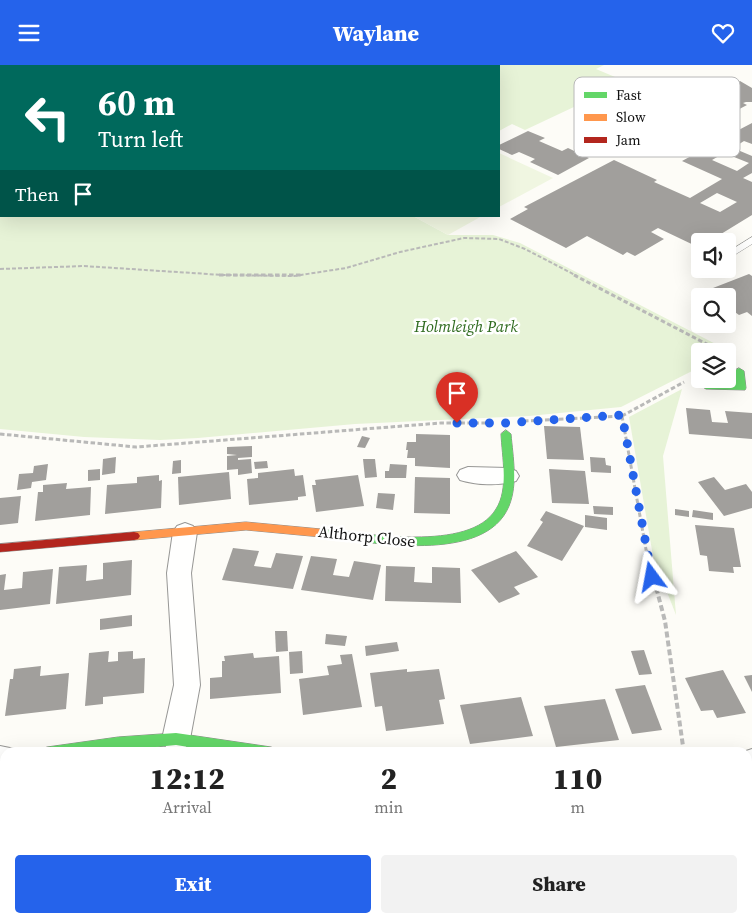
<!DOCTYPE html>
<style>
:root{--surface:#fff;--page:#f2f2f2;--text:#222;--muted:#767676;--accent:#2563eb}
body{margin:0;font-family:"Source Serif 4",serif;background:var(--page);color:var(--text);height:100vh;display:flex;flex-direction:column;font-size:19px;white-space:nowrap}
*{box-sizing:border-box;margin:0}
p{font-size:16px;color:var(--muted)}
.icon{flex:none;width:28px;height:28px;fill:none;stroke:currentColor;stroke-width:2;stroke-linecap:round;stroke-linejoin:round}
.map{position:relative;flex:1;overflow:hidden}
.drawer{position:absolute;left:0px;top:682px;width:752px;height:176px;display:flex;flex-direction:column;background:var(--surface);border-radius:15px 15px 0 0;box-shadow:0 5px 20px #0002}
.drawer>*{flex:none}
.top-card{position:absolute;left:0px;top:0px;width:500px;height:152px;box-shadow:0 5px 20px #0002;background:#00695c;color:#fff;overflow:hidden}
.buttons{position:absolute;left:691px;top:168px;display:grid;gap:10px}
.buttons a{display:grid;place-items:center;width:45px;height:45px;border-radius:5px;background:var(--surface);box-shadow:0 5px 20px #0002;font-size:25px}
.pin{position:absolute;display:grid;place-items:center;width:42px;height:42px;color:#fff;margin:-51px -21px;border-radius:50% 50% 50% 0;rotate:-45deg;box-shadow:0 0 5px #0007}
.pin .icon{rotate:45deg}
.me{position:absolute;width:55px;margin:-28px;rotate:347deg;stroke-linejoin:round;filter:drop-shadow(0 0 4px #0008)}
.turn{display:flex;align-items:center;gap:18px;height:105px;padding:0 15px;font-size:22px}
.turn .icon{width:65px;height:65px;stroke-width:2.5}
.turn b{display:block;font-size:35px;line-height:42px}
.then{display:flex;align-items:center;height:48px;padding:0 15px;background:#0003;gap:10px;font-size:19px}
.eta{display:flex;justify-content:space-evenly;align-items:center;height:85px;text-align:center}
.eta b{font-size:30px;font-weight:800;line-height:35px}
.button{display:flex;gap:10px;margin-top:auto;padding:10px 15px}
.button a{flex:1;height:58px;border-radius:5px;background:var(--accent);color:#fff;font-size:20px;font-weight:800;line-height:58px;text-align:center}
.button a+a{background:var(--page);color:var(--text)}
header{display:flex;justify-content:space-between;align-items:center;height:65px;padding:0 15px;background:var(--accent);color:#fff;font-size:22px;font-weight:800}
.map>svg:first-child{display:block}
.green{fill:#e7f3d7}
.pitch{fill:#f0f6e1}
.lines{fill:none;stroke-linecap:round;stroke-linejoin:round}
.stream{fill:#cde8f7;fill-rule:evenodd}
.building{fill:#a19f9c;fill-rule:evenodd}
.lane-casing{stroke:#979795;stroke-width:1}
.street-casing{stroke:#979795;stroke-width:2}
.fast-casing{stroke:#8e8d8b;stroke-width:1}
.slow-casing{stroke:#8e8d8b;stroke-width:1}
.jam-casing{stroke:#8e8d8b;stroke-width:1}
.path-far2{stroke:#b9b9b8;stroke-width:2;stroke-dasharray:4 2;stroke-linecap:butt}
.path-far1{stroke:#b9b9b8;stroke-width:3;stroke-dasharray:4.5 2.5;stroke-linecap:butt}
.path{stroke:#b9b9b8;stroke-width:4;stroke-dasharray:6 3;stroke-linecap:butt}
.lane{fill:#fffffe;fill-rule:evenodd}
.street{fill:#fffffe;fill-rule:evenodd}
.fast{fill:#63d668;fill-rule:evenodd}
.slow{fill:#ff974d;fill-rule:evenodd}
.jam{fill:#b3261e;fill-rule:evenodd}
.route{stroke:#2563eb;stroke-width:9;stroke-dasharray:0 16.2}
.labels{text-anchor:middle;stroke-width:5;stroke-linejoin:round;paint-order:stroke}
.park-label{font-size:16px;font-style:italic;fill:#2f6b1f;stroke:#fff}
.street-label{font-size:16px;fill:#111;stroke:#fff}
.key{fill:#fff;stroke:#b8b8b8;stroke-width:1}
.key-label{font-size:14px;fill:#111}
</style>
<header><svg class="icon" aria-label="menu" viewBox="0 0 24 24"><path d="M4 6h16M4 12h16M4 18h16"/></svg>Waylane<svg class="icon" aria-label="heart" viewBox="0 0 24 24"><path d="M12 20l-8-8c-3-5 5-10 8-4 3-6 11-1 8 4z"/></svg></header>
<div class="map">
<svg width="752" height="858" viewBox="0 0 752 858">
<rect width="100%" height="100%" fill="#fdfcf7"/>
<!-- green -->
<g class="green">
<polygon points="0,0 604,0 596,4 627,17 525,65 512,59 499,66 499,1 1,1 1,151 413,151 448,170 493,170 520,178 733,288 728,290 728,286 700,286 700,302 621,342 529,351 355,359 198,373 160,375 84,372 0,364"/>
<polygon points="682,324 663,391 676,550 653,491 629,352"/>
<polygon points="27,854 264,854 280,858 25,858"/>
</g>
<!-- pitch -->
<g class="pitch">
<polygon points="499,88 553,113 499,142"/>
<polygon points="413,151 482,151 448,170"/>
</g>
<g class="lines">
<!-- stream -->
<g class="stream">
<polygon points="29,854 40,854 38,858 27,858"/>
<polygon points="242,854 264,854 266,855 268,858 245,858 244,857"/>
</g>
</g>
<!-- building -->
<g class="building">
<polygon points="740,16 752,23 752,37 746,37 743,38 747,40 711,59 708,58 697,63 702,65 659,89 625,74 631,66 644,56 661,49 667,51 678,46 675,44 711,26 717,26 713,24 717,22"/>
<path d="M 752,58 L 752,79 L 744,76 L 733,83 L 752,91 L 752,108 L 743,113 L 752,117 L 752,150 L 721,169 L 733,175 L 728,178 L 728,176 L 700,176 L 700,183 L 658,163 L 651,167 L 664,174 L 635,191 L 627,187 L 623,190 L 587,171 L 566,183 L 510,154 L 528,144 L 524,142 L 614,95 L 657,115 L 654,117 L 690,133 L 722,114 L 682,96 L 724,73 L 704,69 L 706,67 L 717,62 L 729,70 ZM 724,88 L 749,98 L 737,106 L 712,95 ZM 717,128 L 737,137 L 720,147 L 700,138 Z"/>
<polygon points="528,66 545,73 539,76 562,86 568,83 589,93 558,110 530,97 535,94 519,87 512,90 499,84 499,80"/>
<polygon points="749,209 752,211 752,251 747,247 739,250 728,242 728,231 713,223"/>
<polygon points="686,343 710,345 712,357 728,358 725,346 752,348 752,374 689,369"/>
<polygon points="544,361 580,362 584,395 547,394"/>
<polygon points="416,369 450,370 450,403 415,401 415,393 407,393 408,385 406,385 407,377 416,377"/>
<polygon points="362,371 370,373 365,383 357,382"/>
<polygon points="252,381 252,392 238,393 238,395 251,394 252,408 238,410 238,404 227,405 227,391 237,390 227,389 227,382"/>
<polygon points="116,392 115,408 102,410 103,394"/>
<polygon points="590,392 605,393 606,400 611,401 611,408 591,407"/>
<polygon points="363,394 375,394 377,412 365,413"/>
<polygon points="181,395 181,408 172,409 173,396"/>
<polygon points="267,396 268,403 255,404 254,397"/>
<polygon points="48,399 46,415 32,417 31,423 17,425 19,409 33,408 34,401"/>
<polygon points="390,399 407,400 406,413 385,413 385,406 389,406"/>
<polygon points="100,404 100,415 88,416 88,405"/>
<polygon points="294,404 295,411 303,410 306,431 298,432 298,435 249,440 247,414 258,413 258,408"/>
<polygon points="549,404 585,406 589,439 552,438"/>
<polygon points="229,407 231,434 179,440 178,412"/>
<polygon points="159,410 159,416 162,415 161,443 105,449 107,420 137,418 137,412"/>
<polygon points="358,410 364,441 316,447 312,420 316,420 315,415"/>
<polygon points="415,412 450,413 450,449 414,448"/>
<polygon points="714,412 725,425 746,419 752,427 752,443 724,451 698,417"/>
<polygon points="67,418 66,424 91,422 90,450 35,456 38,427 43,427 43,420"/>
<polygon points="378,428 395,429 393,445 376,443"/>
<polygon points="21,431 18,458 0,460 0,433"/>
<polygon points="593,441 613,442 613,450 594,449"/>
<polygon points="675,444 689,446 689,452 675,450"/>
<polygon points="693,445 713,448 713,455 692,452"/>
<polygon points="546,446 584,461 562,496 527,481 543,457 540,455"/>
<polygon points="585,450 607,453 607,465 585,462"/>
<polygon points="695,460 734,463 741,502 733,502 734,508 709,506 707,491 700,490"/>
<polygon points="233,483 259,486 254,501 271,503 276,488 303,491 293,524 222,515"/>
<polygon points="516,486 538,512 514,522 520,529 499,538 471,505"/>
<polygon points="311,491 337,494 333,510 349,512 354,496 381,500 373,535 301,525"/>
<polygon points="132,495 131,530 56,539 59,502 87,500 86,516 103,514 103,498"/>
<polygon points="386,501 415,502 414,517 432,518 432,502 460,503 461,538 385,536"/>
<polygon points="53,504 50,539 0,545 0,510 6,509 4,525 22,523 23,507"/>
<polygon points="132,550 132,561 100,565 100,554"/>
<polygon points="275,566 287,566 288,586 276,587"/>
<polygon points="326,569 347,571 345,581 325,579"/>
<polygon points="397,577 399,586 366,591 365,581"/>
<polygon points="644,585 652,609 639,610 631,586"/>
<polygon points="109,586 108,597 118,596 118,587 133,586 133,594 145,593 144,628 103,632 103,639 85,641 89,588"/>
<polygon points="302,586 303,608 290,609 289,587"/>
<polygon points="253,588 254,593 279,591 281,628 210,634 210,613 222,612 222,596 225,596 224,591"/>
<polygon points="352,589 362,642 303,650 299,614 329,610 327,601 342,599 340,590"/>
<polygon points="41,601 40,611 69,608 66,644 5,651 10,614 13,614 14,604"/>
<polygon points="407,604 407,607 439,604 445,634 439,635 444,659 386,666 382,641 375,642 370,608"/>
<polygon points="723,605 746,648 717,653 713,645 701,646 685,613"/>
<polygon points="752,610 752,627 744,611"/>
<polygon points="645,620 662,665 632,669 615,624"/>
<polygon points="521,632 533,671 470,679 460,640"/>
<polygon points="605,634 619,675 556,682 544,641"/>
<polygon points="752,751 752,796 748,797 748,752"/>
<polygon points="3,768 2,786 5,786 5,810 0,811 0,769"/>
</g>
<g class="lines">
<defs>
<g id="lane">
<polygon points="752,172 752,179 728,194 728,187"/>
<polygon points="701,204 711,204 701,211 695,211 695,207"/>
</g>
<g id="street">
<path d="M 468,402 L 508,403 L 516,406 L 519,411 L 516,416 C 500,421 476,420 460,415 L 457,410 L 460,405 Z"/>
<polygon points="185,458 193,461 197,467 191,508 200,620 190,674 186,682 176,686 166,682 162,674 174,620 167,508 173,467 177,461"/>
<polygon points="0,681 15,684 16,688 5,688 5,705 0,705"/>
<polygon points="752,684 752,708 748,709 748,688 740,688"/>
</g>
<g id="fast">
<polygon points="739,303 744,306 746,323 745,325 706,324 701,321 706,318 736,319 734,306"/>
<path d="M 506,365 L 511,369 C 513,392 518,419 509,441 C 485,500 370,477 321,472 L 317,471 L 315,468 L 317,465 L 321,464 C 364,468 470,488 496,444 C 509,424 502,392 501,369 Z"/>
<polygon points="176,668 271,682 276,684 278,688 226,688 176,680 94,688 40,688 42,684 47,682 118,672"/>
</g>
<polygon id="slow" points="246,457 321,464 325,465 327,468 325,471 321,472 246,465 134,475 130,474 128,471 130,468 134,467"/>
<polygon id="jam" points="134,467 138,468 140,471 138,474 134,475 0,487 0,479"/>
</defs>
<!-- lane casing -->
<use href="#lane" class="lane-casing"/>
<!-- street casing -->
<use href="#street" class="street-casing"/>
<!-- fast casing -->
<use href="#fast" class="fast-casing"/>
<!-- slow casing -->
<use href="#slow" class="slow-casing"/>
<!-- jam casing -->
<use href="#jam" class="jam-casing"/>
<!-- path-far2 -->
<polyline class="path-far2" points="0,204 84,201 223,210 294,211 346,203 400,187 464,173 499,174 525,184 577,211"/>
<!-- path-far1 -->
<g class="path-far1">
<polyline points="219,210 302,210"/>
<polyline points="574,210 720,286"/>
<polyline points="622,351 647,490"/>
<polyline points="524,356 622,351 684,317"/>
<polyline points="0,369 136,382 441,358 485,358"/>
</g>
<!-- path -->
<g class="path">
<polyline points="647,488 665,556 684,688"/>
<polyline points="563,854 565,858"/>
</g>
<!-- lane -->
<use href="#lane" class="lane"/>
<!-- street -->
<use href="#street" class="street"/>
<!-- fast -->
<use href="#fast" class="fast"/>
<!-- slow -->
<use href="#slow" class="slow"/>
<!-- jam -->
<use href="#jam" class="jam"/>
</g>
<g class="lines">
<!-- route -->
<polyline class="route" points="457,358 505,358 622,350 652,512"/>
</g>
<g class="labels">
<!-- park labels -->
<g class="park-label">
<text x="466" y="267">Holmleigh Park</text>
</g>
<!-- street labels -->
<g class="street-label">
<text transform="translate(367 471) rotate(6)" y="6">Althorp Close</text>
</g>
</g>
<!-- legend -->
<rect x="574" y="12" width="166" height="80" rx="8" class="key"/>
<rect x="584" y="27" width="23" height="6" fill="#63d668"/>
<rect x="584" y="49" width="23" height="7" fill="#ff974d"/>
<rect x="584" y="72" width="23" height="6" fill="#b3261e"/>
<g class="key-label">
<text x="616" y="35">Fast</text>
<text x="616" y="57">Slow</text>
<text x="616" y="80">Jam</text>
</g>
</svg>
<div class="buttons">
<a><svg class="icon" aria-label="sound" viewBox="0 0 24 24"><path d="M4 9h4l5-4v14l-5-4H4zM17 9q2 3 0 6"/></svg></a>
<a><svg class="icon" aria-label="search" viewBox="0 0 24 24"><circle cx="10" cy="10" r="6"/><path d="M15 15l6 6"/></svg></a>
<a><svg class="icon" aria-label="layers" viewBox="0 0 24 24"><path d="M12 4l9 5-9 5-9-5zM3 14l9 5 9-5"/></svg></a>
</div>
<div class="pin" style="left:457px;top:358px;background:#d93025"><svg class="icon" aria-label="arrive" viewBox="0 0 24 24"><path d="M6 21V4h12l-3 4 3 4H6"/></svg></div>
<svg class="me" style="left:652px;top:512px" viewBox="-20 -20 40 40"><path d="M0-17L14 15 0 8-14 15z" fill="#2563eb" stroke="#fff" stroke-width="4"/></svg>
<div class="top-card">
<div class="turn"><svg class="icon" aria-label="left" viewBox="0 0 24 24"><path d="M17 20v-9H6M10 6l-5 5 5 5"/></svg><div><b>60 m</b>Turn left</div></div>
<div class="then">Then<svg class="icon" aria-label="arrive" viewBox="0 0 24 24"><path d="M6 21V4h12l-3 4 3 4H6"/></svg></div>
</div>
<section class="drawer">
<div class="eta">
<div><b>12:12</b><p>Arrival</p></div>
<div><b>2</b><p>min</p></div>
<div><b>110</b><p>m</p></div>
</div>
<div class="button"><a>Exit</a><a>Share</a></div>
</section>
</div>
